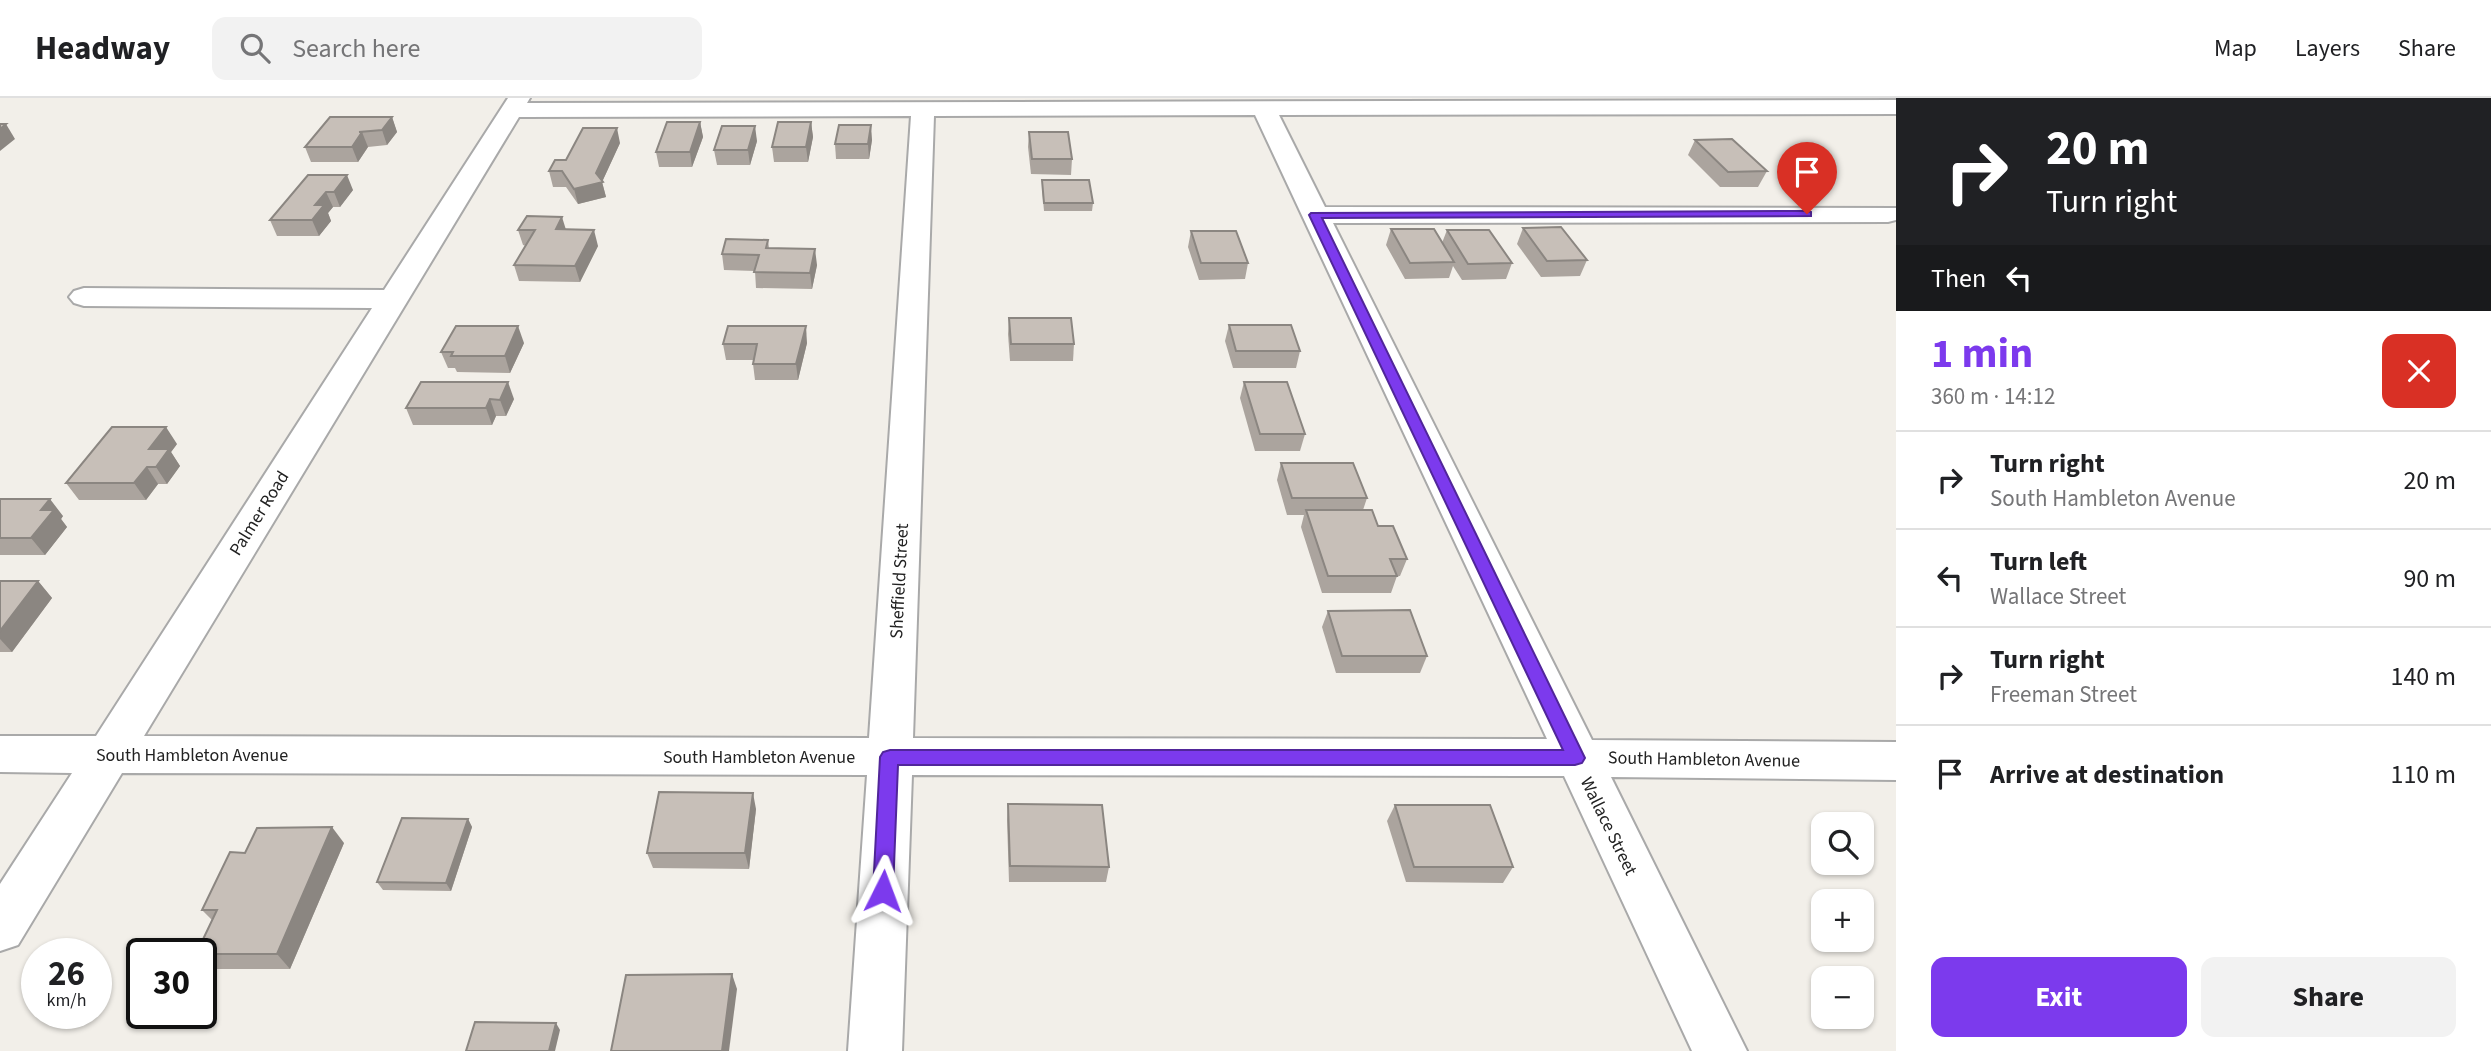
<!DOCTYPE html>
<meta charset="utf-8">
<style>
:root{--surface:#fff;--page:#f2f2f2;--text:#202124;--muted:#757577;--line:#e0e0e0;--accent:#7c3aed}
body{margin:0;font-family:"Source Sans 3",sans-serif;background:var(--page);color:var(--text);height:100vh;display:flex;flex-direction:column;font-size:26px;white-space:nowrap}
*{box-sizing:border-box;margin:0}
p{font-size:23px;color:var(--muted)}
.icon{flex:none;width:38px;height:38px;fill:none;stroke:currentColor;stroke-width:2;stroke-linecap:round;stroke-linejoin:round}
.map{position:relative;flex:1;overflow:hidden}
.sheet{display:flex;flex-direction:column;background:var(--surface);width:595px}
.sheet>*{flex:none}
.guide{background:#202124;color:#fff;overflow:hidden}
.fabs{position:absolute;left:1811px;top:714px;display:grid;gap:14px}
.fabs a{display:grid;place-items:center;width:63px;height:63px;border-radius:14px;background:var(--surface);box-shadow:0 2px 5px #0004;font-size:35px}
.speed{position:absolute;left:21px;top:840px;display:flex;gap:14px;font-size:35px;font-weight:700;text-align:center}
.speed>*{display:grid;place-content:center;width:91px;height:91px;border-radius:50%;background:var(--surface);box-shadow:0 2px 5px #0004;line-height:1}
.speed small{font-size:18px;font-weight:400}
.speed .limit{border:4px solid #111;border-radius:10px;background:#fff;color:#111}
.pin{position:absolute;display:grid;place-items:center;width:60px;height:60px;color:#fff;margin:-72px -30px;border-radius:50% 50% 50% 0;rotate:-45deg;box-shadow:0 0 7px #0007}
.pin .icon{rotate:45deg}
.me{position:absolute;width:77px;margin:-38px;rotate:3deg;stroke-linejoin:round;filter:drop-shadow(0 0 5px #0008)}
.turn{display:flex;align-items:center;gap:24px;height:147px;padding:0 35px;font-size:32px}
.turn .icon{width:91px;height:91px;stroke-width:2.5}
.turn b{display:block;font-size:49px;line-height:60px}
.then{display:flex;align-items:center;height:66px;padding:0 35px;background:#0003;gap:14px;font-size:26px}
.round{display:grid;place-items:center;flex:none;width:74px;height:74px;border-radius:14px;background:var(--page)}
.headline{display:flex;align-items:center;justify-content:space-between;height:119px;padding:0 35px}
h1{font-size:42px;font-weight:700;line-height:52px;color:var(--accent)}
.cta{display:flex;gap:14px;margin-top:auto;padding:14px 35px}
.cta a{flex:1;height:80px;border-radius:14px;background:var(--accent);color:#fff;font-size:28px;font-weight:700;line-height:80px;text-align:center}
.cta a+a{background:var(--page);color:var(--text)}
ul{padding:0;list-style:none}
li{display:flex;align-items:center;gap:21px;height:98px;padding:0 35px;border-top:2px solid var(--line)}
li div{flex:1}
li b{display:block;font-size:26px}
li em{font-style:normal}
header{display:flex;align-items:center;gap:42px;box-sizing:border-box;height:98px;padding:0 35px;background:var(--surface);border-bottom:2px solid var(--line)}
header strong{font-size:33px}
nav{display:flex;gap:38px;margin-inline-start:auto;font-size:24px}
.search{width:490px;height:63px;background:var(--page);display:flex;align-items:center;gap:18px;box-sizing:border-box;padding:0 24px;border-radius:14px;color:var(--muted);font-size:26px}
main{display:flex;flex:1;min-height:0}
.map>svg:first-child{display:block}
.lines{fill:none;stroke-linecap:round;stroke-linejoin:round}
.minor-casing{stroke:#a9a9a9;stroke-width:4}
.minor{fill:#fff;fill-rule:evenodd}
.wall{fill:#aba49e}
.shaded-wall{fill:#8b8681}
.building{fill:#c7bfb8;stroke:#8b8681;stroke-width:2}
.route{fill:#7c3aed;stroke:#51269a;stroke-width:2}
.labels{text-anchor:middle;stroke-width:7;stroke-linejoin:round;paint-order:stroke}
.street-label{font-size:18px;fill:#222;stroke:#fff}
</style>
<header>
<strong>Headway</strong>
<div class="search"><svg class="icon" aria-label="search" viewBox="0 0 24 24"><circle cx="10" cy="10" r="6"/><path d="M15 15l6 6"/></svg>Search here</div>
<nav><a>Map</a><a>Layers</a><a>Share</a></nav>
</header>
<main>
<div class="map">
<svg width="1896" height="953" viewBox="0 0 1896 953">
<rect width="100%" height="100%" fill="#f2efe9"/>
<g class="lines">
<defs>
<path id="minor" d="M 508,0 L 530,0 L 527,5 L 1896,2 L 1896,16 L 1279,17 L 1325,109 L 1896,110 L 1896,122 L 1888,124 L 1333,125 L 1592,642 L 1896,644 L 1896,682 L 1611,679 L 1747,953 L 1692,953 L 1564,678 L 912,677 L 902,953 L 848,953 L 867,677 L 122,675 L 18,847 L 0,853 L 0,786 L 72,675 L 0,674 L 0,638 L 96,638 L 372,210 L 84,208 L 74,205 L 69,199 L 74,193 L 84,190 L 384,192 ZM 1255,17 L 1547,641 L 913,640 L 934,18 ZM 911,18 L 869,640 L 144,638 L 519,19 Z"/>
</defs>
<!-- minor casing -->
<use href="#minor" class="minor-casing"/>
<!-- minor -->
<use href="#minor" class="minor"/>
</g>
<!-- wall -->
<g class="wall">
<polygon points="392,19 397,34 387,47 368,49 358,64 311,64 305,49"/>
<polygon points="700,24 703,39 692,69 659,69 656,54"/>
<polygon points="811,24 813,39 808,64 774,64 772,49"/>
<polygon points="1029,34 1072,61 1071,77 1031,76 1028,49"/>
<polygon points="872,42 869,61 836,61 835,46"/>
<polygon points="1695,42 1767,73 1758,89 1720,89 1688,57"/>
<polygon points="757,43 750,67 717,67 714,52"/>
<polygon points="620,45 602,84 606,99 578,106 566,89 553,89 549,73 566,62"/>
<polygon points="308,77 353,92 340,109 333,109 328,115 331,123 319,138 277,138 270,122"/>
<polygon points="1042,82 1093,105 1092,113 1044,113 1042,90"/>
<polygon points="1523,130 1587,162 1580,178 1541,179 1517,146"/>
<polygon points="565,131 598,148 580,184 519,183 514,167 526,148 523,147 518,132"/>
<polygon points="1391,131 1442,145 1447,132 1512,165 1506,181 1462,182 1453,168 1449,180 1405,181 1386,147"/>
<polygon points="1191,133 1248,165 1245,181 1199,182 1188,149"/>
<polygon points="768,142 769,150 817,167 812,191 756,190 755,173 724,172 722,156"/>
<polygon points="1009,220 1074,246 1073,263 1010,263 1008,236"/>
<polygon points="1229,227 1300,253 1296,270 1233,270 1225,243"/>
<polygon points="524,245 510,275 457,274 455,270 448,270 441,254"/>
<polygon points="807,245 798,282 755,282 753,266 753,262 726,262 723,246"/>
<polygon points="421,284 514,301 506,318 496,318 492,327 413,327 406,310"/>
<polygon points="1244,284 1305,336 1300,353 1255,353 1240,300"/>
<polygon points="177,346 171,354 180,368 167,386 158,386 146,402 79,402 66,385"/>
<polygon points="1281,365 1367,400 1363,412 1407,461 1400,478 1397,478 1391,495 1322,495 1301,429 1304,417 1287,417 1277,382"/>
<polygon points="0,401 63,418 61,421 67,429 45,457 0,457"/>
<polygon points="0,483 38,483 52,500 12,554 0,554"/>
<polygon points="1328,513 1427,558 1420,575 1336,575 1322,529"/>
<polygon points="1008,706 1109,769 1106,784 1009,784 1007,722"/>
<polygon points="1395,707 1513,769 1503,785 1406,784 1387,723"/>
<polygon points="756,711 749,771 653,770 647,755"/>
<polygon points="468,721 472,729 451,793 383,792 377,784"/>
<polygon points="344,745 290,871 211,871 201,862 201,856 212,822 202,812 245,755"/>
</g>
<!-- shaded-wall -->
<g class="shaded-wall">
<polygon points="392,19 397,34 387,47 382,32"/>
<polygon points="700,24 703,39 692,69 690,54"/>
<polygon points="811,24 813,39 808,64 806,49"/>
<polygon points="6,26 15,41 0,53 0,31"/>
<polygon points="871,27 872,42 869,61 868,46"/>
<polygon points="755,28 757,43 750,67 748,52"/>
<polygon points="617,30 620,45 602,84 606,99 578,106 574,91 596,75"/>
<polygon points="362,34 368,49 358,64 352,49"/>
<polygon points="347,77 353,92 340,109 334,94"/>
<polygon points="326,94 333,109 328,115 331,123 319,138 312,122 315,107"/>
<polygon points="562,119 567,135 556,131"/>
<polygon points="594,132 598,148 580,184 575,168"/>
<polygon points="815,151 817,167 812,191 810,175"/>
<polygon points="518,228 524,245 510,275 505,258"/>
<polygon points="806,228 807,245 798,282 796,266"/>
<polygon points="508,284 514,301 506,318 500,302"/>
<polygon points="490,301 496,318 492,327 486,310"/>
<polygon points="166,329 177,346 171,354 180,368 167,386 156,369 149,351"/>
<polygon points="147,369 158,386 146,402 134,385"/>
<polygon points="50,401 63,418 61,421 67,429 45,457 31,440 41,412"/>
<polygon points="38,483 52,500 12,554 0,541 0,533"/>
<polygon points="753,695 756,711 749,771 745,755"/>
<polygon points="468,721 472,729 451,793 446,785"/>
<polygon points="332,729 344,745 290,871 277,856"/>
<polygon points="732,876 737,891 729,953 722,953"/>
<polygon points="556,925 560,932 555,953 549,953"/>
</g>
<!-- building -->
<g class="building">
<polygon points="330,19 392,19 382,32 359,34 362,34 352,49 305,49"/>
<polygon points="667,24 700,24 690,54 656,54"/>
<polygon points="778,24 811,24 806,49 772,49"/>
<polygon points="0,26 6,26 0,31"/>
<polygon points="839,27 871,27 868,46 835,46"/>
<polygon points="722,28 755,28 748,52 714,52"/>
<polygon points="583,30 617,30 596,75 603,84 574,91 562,73 549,73 555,62 566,62"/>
<polygon points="1029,34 1068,34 1072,61 1032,61"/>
<polygon points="1732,41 1767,73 1728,74 1695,42"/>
<polygon points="308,77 347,77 334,94 326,94 315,107 324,107 312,122 270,122"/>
<polygon points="1042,82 1089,82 1093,105 1044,105"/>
<polygon points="527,118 562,119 556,131 594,132 575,168 514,167 535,132 518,132"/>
<polygon points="1561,129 1587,162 1547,163 1523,130"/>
<polygon points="1391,131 1434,131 1454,164 1410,165"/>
<polygon points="1447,132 1489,132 1512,165 1468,166"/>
<polygon points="1191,133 1236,133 1248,165 1201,165"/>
<polygon points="726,141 768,142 766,150 815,151 810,175 754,174 759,157 722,156"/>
<polygon points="1009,220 1071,220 1074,246 1011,246"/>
<polygon points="1229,227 1291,227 1300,253 1236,253"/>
<polygon points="456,228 518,228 505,258 451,258 453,254 441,254"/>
<polygon points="728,228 806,228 796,266 753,266 757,246 723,246"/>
<polygon points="421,284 508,284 500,302 490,301 486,310 406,310"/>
<polygon points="1244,284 1287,284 1305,336 1260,336"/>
<polygon points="112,329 166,329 149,351 169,351 156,369 147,369 134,385 66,385"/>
<polygon points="1281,365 1353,365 1367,400 1292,400"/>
<polygon points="0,401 50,401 41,412 54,412 31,440 0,440"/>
<polygon points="1306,412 1372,412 1378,428 1393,428 1407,461 1390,461 1397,478 1328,478"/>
<polygon points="0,483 38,483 0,533"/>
<polygon points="1410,512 1427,558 1342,558 1328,513"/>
<polygon points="659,694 753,695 745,755 647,755"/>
<polygon points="1008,706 1102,707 1109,769 1010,768"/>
<polygon points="1395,707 1490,707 1513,769 1414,769"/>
<polygon points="402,720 468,721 446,785 377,784"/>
<polygon points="332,729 277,856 196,856 217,812 202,812 230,754 245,755 257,730"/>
<polygon points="732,876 722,953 611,953 626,877"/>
<polygon points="475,924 556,925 549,953 466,953"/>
</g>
<!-- route -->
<polygon class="route" points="1807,113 1811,114 1811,118 1322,120 1585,660 1582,665 1575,667 898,667 893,793 890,799 883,802 876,799 873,793 880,659 883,654 890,652 1563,652 1309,117 1311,115"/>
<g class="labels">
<!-- street labels -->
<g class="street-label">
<text transform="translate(259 415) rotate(-58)" y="6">Palmer Road</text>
<text transform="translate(899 483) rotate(-87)" y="6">Sheffield Street</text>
<text x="192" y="663">South Hambleton Avenue</text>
<text x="759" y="665">South Hambleton Avenue</text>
<text transform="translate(1704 661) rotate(1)" y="6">South Hambleton Avenue</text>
<text transform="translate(1609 728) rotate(64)" y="6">Wallace Street</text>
</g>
</g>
</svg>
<div class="fabs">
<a><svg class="icon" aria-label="search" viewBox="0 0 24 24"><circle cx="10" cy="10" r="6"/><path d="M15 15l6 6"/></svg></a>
<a>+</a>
<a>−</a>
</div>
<div class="speed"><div>26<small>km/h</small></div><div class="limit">30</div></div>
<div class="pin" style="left:1807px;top:116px;background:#d93025"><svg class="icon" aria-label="arrive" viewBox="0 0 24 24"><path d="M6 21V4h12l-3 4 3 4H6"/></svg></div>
<svg class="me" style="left:883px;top:793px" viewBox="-20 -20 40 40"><path d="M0-17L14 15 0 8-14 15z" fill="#7c3aed" stroke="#fff" stroke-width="4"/></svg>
</div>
<section class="sheet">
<div class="guide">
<div class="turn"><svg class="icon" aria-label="right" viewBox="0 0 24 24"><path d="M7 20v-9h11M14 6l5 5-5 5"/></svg><div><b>20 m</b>Turn right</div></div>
<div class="then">Then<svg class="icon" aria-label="left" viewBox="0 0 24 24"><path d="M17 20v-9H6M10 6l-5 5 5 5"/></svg></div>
</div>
<div class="headline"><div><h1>1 min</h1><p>360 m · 14:12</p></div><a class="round" style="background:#d93025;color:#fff"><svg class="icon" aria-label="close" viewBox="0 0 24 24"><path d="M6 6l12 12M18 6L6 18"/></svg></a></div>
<ul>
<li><svg class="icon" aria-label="right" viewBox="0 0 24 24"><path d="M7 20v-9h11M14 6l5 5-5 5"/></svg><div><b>Turn right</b><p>South Hambleton Avenue</p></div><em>20 m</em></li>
<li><svg class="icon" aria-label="left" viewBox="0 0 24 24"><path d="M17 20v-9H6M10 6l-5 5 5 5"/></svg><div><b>Turn left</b><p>Wallace Street</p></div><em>90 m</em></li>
<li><svg class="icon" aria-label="right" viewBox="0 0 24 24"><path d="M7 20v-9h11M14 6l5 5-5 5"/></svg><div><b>Turn right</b><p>Freeman Street</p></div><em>140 m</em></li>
<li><svg class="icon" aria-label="arrive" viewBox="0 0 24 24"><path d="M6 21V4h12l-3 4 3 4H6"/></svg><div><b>Arrive at destination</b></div><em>110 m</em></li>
</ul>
<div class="cta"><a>Exit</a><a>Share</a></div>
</section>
</main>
